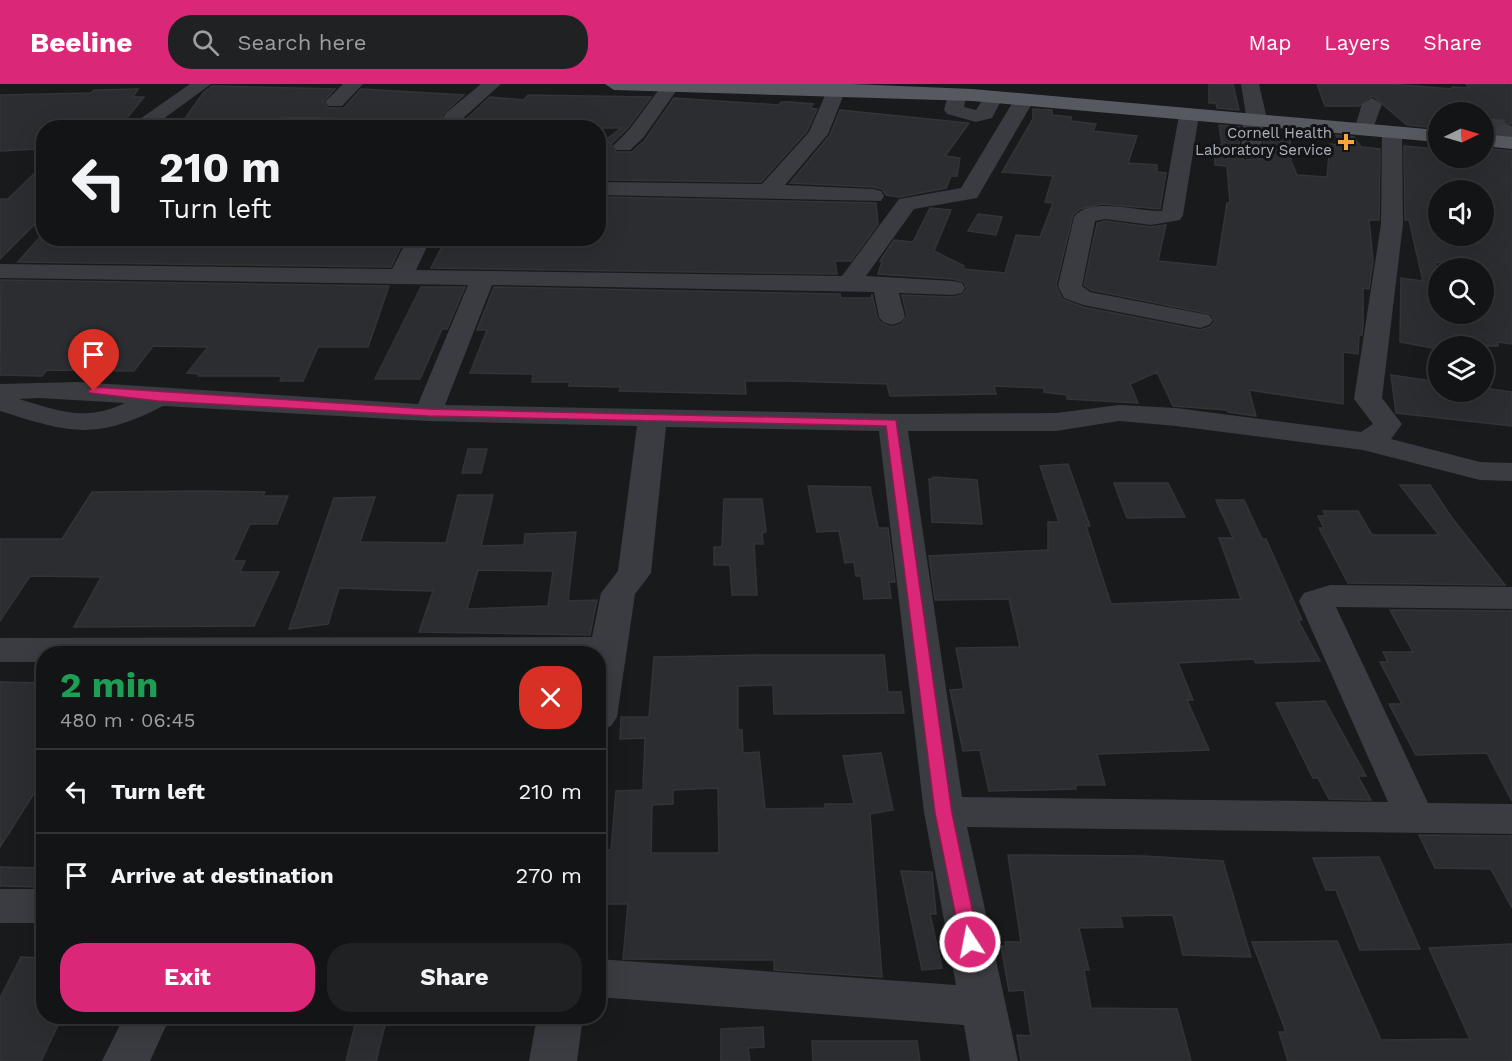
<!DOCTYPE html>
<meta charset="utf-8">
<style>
:root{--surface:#131415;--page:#202122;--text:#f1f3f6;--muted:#9d9ea0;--line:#323334;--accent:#db2777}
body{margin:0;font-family:"Work Sans",sans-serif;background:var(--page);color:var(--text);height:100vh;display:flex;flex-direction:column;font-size:22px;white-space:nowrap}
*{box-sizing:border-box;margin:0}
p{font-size:20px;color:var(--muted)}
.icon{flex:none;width:33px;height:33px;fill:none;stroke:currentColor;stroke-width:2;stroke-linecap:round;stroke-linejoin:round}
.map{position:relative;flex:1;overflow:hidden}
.sheet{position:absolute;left:36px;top:562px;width:570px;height:378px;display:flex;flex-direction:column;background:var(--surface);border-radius:24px;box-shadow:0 6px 24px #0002,0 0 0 2px var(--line)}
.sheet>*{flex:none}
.hud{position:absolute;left:36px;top:36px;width:570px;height:126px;border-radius:24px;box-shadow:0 6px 24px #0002,0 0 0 2px var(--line);background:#131415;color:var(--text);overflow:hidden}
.needle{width:39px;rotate:85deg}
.fabs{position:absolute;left:1428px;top:18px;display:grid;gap:12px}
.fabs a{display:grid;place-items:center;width:66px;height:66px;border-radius:50%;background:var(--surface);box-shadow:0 6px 24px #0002,0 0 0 2px var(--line);font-size:30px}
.pin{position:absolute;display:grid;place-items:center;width:51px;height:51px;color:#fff;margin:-62px -26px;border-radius:50% 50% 50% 0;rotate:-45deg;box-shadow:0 0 6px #0007}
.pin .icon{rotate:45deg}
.me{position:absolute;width:66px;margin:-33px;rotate:349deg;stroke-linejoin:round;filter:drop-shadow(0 0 4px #0008)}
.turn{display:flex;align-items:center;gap:21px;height:126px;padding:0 24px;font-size:27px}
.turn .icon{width:78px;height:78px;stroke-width:2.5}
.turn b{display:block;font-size:42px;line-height:51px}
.round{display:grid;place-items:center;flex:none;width:63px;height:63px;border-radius:24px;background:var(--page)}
.overview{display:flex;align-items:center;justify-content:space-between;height:102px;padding:0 24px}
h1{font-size:36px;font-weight:700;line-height:45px;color:#1e9e55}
.action{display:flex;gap:12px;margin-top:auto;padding:12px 24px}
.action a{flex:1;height:69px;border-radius:24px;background:var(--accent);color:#fff;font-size:24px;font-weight:700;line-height:69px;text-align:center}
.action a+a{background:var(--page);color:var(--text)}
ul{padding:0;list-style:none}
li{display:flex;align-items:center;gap:18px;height:84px;padding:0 24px;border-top:2px solid var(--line)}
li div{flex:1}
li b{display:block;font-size:22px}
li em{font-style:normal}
header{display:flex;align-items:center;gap:36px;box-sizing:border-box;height:84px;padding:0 30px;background:var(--accent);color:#fff}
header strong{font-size:28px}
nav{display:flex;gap:33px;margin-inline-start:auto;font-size:21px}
.search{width:420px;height:54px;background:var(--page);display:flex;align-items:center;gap:15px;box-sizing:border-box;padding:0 21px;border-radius:24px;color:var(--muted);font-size:22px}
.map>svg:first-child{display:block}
.building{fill:#2c2d30;stroke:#333438;stroke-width:1.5;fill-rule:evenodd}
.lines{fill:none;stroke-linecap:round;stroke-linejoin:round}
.minor-tunnel{stroke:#36383c;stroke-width:21;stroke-dasharray:21 10;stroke-linecap:butt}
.minor{fill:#3a3c41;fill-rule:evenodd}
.major{fill:#565960;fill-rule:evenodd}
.route{fill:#db2777;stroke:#8e194d;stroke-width:1.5}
.poi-dot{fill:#f8a635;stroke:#141417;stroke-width:2}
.labels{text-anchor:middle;stroke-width:6;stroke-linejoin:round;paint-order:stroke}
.far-poi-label{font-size:15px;fill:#abb2bc;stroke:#141417;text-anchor:end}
</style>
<header>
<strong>Beeline</strong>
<div class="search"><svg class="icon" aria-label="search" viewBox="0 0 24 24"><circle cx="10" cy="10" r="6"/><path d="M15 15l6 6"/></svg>Search here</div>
<nav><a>Map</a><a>Layers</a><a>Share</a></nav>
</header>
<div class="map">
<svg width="1512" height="977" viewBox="0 0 1512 977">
<rect width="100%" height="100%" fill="#191a1c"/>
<!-- building -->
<g class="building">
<polygon points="1209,0 1233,0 1239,26 1217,24 1216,19 1209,19"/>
<polygon points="1317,0 1389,0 1453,5 1452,3 1469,4 1466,0 1512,0 1512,40 1497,40 1493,45 1494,49 1484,48 1484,28 1438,24 1438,44 1407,41 1373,12 1359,22 1325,22"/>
<polygon points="212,2 335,5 323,18 328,24 344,24 361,5 464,11 441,32 446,39 462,39 490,13 524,16 528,11 651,13 627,45 611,60 616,68 632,68 645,56 674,14 779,21 781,18 791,18 813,20 810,24 817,25 807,47 761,98 608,96 598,95 598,62 621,44 453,44 393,38 390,44 327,44 336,34 280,33 273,44 178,44 204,8"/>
<polygon points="138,5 133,13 144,13 119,44 44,44 44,58 38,65 0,67 0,11 91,9 94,6"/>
<polygon points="1033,25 1052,26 1052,31 1071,33 1071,37 1096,40 1093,47 1137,52 1128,79 1157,81 1157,88 1166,89 1160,125 1102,120 1080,125 1073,131 1056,201 1062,215 1083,223 1200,246 1210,243 1215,237 1211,230 1091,206 1084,201 1097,139 1105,137 1151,143 1166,141 1158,177 1217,183 1227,119 1230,119 1227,82 1215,81 1214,60 1222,61 1219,41 1240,43 1239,70 1244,76 1260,75 1263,70 1264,52 1290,55 1291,77 1297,91 1327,93 1330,60 1339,61 1336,51 1354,53 1361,63 1380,65 1379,136 1369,136 1373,177 1369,205 1363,204 1363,240 1362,251 1359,251 1358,270 1343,268 1343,320 1249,306 1256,332 1228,328 1227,326 1173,322 1157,288 1130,300 1138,319 1067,315 1067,311 1044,308 1044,304 994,302 996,310 890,312 887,300 788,297 745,297 746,310 619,307 621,303 569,302 570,298 532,298 533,290 470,289 487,246 477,246 494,203 840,210 841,214 871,214 872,210 877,233 881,239 891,243 902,240 907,232 902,211 953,213 962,211 967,205 964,198 953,195 878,190 882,177 880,177 894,156 913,158 930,124 951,126 934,167 964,182 963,185 1005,189 1016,151 1040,153 1053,119 1045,118 1053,92 1002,88 1033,35"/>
<polygon points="840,26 969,39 945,72 960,74 957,92 951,92 946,104 899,113 886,111 882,105 873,103 790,99 830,51"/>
<path d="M 1431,60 L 1438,60 L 1438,74 L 1484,74 L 1484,64 L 1512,67 L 1512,260 L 1498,258 L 1498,262 L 1463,262 L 1438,259 L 1438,265 L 1400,258 L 1401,194 L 1423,197 L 1409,136 L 1405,136 L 1404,62 L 1438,65 ZM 1438,106 L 1484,106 L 1484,152 L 1438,152 ZM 1436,178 L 1484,184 L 1484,230 L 1438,230 L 1438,217 L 1432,216 Z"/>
<polygon points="44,80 44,131 0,175 0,115 8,115"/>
<polygon points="603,113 876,119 878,140 851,177 835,177 837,190 431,184 446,155 598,154 598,128"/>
<polygon points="978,130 1002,133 996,151 968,147"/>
<polygon points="39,154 95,154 90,160 182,162 189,154 405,154 391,183 18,178"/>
<polygon points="1,196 389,202 368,263 318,263 303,297 280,297 282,292 198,292 199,290 187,289 208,263 153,262 134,287 47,286 42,292 0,291"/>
<polygon points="421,203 465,203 447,245 442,245 420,295 375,295"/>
<polygon points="1391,291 1438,298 1438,308 1484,308 1484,304 1512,308 1512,342 1396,329"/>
<polygon points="468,365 487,365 481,389 462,389"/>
<polygon points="1068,380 1090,442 1086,442 1111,520 1241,515 1219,454 1233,454 1216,416 1244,416 1262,455 1266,455 1302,536 1298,536 1320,577 1256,579 1254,575 1178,579 1193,616 1187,616 1209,666 1097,670 1105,701 1075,701 1076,705 989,707 980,666 963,667 950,606 964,605 956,564 1020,563 1009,515 935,516 929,472 1048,466 1048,438 1059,438 1040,382"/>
<polygon points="933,393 977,396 982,440 932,438 929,395 934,395"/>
<polygon points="1114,399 1168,399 1185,433 1127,434"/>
<polygon points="1400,401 1430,401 1452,434 1505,501 1348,499 1319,444 1324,444 1318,432 1326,432 1323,427 1358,427 1372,451 1439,451"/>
<polygon points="808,402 870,403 878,444 888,444 895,498 889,498 891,514 864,515 861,492 856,492 854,478 845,479 839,447 817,448"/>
<polygon points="201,407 265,408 263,412 288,412 277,440 250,440 233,477 245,477 240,488 279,488 254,542 74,543 101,493 30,492 0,537 0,455 62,455 92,408"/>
<path d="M 458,411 L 493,411 L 481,462 L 524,461 L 525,450 L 576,448 L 568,517 L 597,516 L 590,551 L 419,548 L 433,507 L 397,506 L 339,504 L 328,540 L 289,545 L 334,414 L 375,413 L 360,458 L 446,459 ZM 478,486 L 553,487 L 548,522 L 467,525 Z"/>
<polygon points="724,415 762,415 766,448 762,449 763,460 754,460 757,511 732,511 730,481 714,481 714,463 722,463"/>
<polygon points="1390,526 1512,527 1512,717 1487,669 1416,671 1389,620 1402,620 1380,578 1388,578 1383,568 1413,568"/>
<path d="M 761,571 L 884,571 L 888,608 L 901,608 L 904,629 L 774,630 L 773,601 L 738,602 L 738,646 L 742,646 L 743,669 L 759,668 L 765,725 L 825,724 L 825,720 L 854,720 L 843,672 L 881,669 L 893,726 L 870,730 L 882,893 L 774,886 L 774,876 L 623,875 L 628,820 L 600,820 L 606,766 L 611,766 L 616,707 L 643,706 L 645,654 L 620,655 L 621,633 L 649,633 L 654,573 ZM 718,704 L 719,769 L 651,769 L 652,721 L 673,720 L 673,706 Z"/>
<polygon points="0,598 44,599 44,711 33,711 0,763"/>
<polygon points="1325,617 1366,692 1358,692 1371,716 1329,715 1318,694 1313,694 1276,619"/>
<polygon points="1419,751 1512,752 1512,824 1491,785 1435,784"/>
<polygon points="1008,771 1144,772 1223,777 1251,873 1183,871 1173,831 1120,832 1123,843 1079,844 1089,886 1084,886 1091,924 1177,925 1191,977 1021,977 1017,951 1031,952 1024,906 1009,907 1001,862 1006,862 1005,858 1021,858"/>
<polygon points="1379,773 1420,865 1360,866 1336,806 1326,806 1313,774"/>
<polygon points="0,783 44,784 44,803 0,802"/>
<polygon points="901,787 932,788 936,830 930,830 942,884 922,886"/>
<polygon points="1337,857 1381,956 1470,955 1429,864 1512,860 1512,977 1288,977 1279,948 1286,948 1252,858"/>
<polygon points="21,873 44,874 44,933 62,933 41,977 0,977 0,914"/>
<polygon points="357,933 387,933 376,977 346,977"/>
<polygon points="763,943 764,963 748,964 750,977 721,977 721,945"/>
<polygon points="812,957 917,957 920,977 813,977"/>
</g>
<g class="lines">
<!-- minor-tunnel -->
<polyline class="minor-tunnel" points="1484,45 1505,46"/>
<!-- minor -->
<g class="minor">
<polygon points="190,0 211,0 151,44 127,44"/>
<polygon points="343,0 363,0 342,22 328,22 325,18"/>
<polygon points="481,0 501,0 460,37 446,37 443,33 446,29"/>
<polygon points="663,0 681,0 643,54 630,66 616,66 613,62 629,46"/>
<polygon points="830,0 848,0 828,50 785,101 873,105 881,107 884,112 881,117 598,111 598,98 762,100 809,48"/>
<polygon points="1241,0 1259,0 1267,35 1263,39 1261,70 1258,74 1244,74 1241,70 1243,35 1246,31"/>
<polygon points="957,5 966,11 964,23 976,26 987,9 994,7 1003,13 992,34 976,38 947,30 944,26 948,11"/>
<path d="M 1024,10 L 1034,16 L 977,114 L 914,125 L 866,192 L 953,197 L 962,199 L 965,204 L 962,209 L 953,211 L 899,209 L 905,233 L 901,238 L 892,241 L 883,238 L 879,233 L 874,208 L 492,201 L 445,321 L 892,330 L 1056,329 L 1119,321 L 1176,324 L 1361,348 L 1373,340 L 1354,315 L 1381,140 L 1382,48 L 1385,44 L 1399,44 L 1402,48 L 1403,140 L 1382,314 L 1402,340 L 1391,355 L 1480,378 L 1512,379 L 1512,397 L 1480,396 L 1363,366 L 1176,342 L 1119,337 L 1056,347 L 908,347 L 962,713 L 1388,718 L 1299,517 L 1304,509 L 1330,501 L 1512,503 L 1512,525 L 1336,523 L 1428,719 L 1512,720 L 1512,750 L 967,743 L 1018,977 L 970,977 L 964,941 L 598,913 L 598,875 L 956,901 L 924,728 L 879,347 L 666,343 L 651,489 L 635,510 L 617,633 L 611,642 L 598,646 L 598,570 L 44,570 L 44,578 L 0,578 L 0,554 L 592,553 L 601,509 L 618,487 L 637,342 L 428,337 L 163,322 C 95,357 70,349 0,327 L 0,300 L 78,298 L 418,320 L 468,201 L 0,194 L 0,180 L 392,185 L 408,154 L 431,154 L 416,186 L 842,192 L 899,115 L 961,104 L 1014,16 ZM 39,314 L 125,319 C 85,338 59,327 19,315 Z"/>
<polygon points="1372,14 1382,20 1371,50 1357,50 1354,46 1362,20"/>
<path d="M 1189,25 L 1199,31 L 1183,131 L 1180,136 L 1151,141 L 1105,135 L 1095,137 L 1082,202 L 1090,208 L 1209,231 L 1213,236 L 1209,241 L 1200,244 L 1083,221 L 1064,214 L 1058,202 L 1074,133 C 1089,112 1139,128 1162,127 L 1179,31 Z"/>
<polygon points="294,36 301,38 303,44 283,44 287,38"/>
<polygon points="1505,40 1512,42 1512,55 1498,50 1495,46 1498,42"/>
<rect x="0" y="805" width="44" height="34"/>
<polygon points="124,933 170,933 150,977 102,977"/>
<polygon points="537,933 583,933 577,977 529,977"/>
</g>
<!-- major -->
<g class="major">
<polygon points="605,0 851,0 972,5 1438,46 1438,58 972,17 614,6"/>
<polygon points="1484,50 1512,53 1512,65 1484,62"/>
</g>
</g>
<!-- route -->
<polygon class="route" points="94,303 428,325 896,336 952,729 979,858 977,863 970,865 964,863 961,858 935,729 886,342 428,332 158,317 90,309 88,307"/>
<!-- markers -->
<path class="poi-dot" d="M1343 49h6v6h6v6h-6v6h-6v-6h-6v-6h6z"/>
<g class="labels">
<!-- far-poi labels -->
<g class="far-poi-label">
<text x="1332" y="54">Cornell Health<tspan x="1332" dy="17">Laboratory Service</tspan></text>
</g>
</g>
</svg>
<div class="fabs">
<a><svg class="needle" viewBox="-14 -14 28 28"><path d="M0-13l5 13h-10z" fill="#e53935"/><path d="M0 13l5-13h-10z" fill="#9d9ea0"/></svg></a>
<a><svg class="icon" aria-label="sound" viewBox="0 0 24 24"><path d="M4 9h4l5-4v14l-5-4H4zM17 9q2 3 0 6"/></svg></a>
<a><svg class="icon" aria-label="search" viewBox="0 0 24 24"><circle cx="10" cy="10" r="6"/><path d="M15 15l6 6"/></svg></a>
<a><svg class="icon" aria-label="layers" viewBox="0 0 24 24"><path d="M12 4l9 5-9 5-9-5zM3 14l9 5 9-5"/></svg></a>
</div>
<div class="pin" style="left:94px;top:307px;background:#d93025"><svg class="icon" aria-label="arrive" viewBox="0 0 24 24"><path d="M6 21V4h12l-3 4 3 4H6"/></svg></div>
<svg class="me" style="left:970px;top:858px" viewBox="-20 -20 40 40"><circle r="17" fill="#db2777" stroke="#fff" stroke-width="3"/><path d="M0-11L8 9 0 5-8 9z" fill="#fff"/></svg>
<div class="hud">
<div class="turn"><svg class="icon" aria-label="left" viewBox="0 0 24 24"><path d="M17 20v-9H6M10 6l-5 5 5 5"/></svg><div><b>210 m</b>Turn left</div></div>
</div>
<section class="sheet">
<div class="overview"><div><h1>2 min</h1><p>480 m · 06:45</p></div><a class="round" style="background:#d93025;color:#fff"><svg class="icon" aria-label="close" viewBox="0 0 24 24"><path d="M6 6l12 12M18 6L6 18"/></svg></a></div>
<ul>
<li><svg class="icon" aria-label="left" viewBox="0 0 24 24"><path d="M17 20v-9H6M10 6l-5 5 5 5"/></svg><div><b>Turn left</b></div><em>210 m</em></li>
<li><svg class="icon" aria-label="arrive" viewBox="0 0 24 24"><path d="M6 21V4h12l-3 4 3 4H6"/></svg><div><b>Arrive at destination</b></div><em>270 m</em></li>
</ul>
<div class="action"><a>Exit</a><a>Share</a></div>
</section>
</div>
